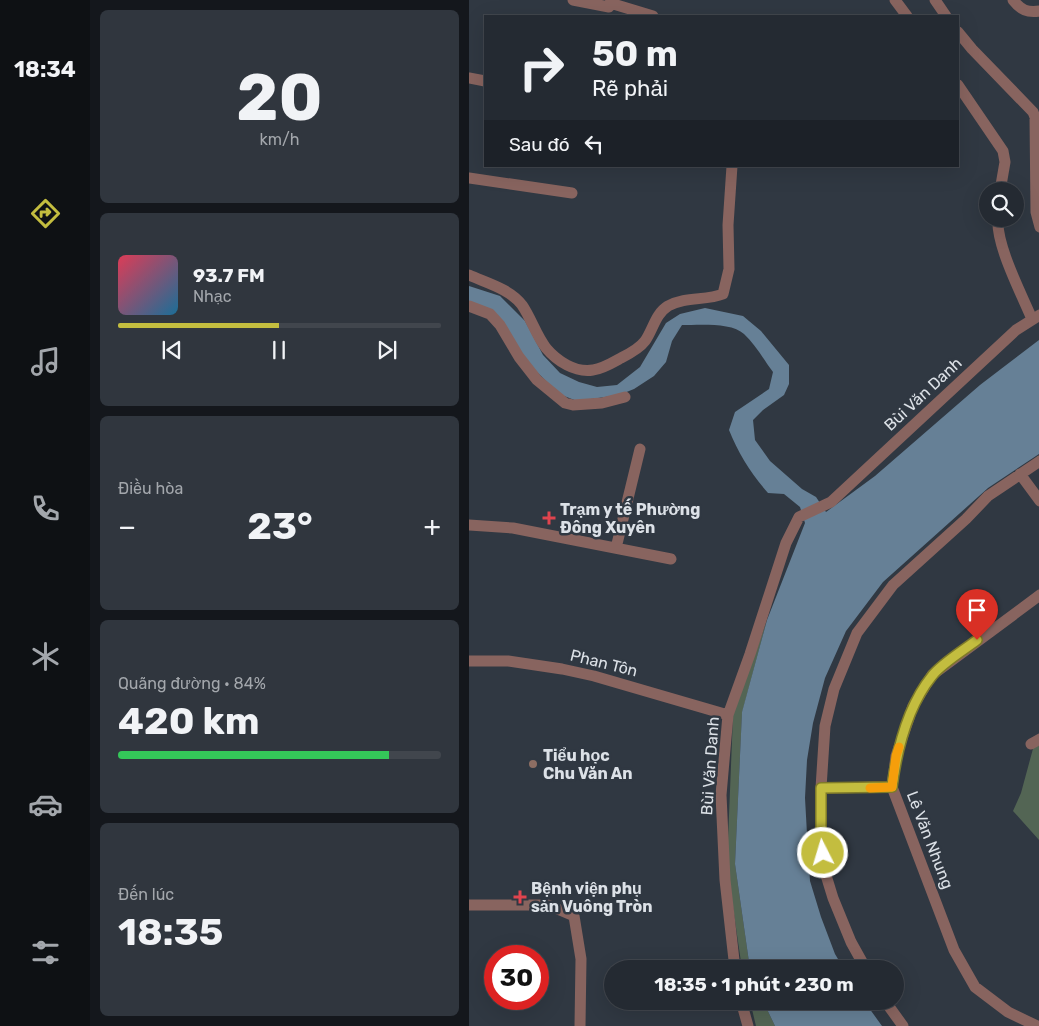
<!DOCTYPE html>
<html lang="vi">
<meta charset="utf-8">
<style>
:root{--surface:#242a32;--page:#30363e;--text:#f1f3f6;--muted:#a3a7ac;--line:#41464d;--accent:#c3bd3f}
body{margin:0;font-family:Rubik,sans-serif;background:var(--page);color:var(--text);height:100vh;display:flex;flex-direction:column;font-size:19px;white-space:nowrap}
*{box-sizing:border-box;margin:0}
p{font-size:16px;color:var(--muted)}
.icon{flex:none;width:28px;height:28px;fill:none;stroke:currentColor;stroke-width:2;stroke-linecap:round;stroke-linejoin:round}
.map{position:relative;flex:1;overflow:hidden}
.sheet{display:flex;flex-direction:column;gap:10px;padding:10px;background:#14171c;width:379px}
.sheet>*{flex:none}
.hud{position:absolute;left:15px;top:15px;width:475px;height:152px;border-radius:0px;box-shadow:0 5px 20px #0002,0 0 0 1px var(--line);background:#242a32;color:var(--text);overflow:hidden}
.buttons{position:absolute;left:510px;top:182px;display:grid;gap:10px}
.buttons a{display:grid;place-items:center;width:45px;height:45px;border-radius:50%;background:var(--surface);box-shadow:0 5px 20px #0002,0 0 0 1px var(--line);font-size:25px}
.speed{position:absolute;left:15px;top:945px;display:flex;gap:10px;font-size:25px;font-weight:700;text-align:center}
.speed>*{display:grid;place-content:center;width:65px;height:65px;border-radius:50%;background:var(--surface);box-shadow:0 5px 20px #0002,0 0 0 1px var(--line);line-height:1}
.speed .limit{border:8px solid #d22;background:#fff;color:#111}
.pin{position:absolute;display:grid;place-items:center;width:42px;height:42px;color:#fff;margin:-51px -21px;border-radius:50% 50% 50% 0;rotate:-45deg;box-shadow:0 0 5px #0007}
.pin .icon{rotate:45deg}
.me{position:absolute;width:55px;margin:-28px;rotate:355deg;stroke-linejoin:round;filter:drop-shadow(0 0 4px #0008)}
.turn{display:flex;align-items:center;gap:18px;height:105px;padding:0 25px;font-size:22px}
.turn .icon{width:65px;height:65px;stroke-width:2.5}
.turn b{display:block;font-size:35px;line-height:42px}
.then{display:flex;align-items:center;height:48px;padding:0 25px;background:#0003;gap:10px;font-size:19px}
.big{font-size:38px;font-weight:700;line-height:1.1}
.sheet .card{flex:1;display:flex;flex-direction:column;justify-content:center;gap:8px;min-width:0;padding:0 18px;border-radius:8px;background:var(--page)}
.sheet .dial{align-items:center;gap:0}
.dial b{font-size:65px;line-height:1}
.song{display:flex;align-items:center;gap:15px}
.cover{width:60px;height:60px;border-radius:8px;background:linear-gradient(135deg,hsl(350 70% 55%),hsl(200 70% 35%))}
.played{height:5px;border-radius:2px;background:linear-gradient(90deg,var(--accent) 50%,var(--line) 50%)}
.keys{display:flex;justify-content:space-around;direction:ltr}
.heat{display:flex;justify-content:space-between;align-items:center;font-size:28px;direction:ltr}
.charge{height:8px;border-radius:4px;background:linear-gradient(90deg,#34c759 84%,var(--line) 0)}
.trip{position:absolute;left:135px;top:960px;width:300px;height:50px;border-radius:25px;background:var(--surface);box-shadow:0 5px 20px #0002,0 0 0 1px var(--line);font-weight:700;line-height:50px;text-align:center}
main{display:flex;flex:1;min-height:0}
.dock{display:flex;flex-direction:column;width:90px;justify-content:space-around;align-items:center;background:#0e1114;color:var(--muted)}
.dock .icon{width:35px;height:35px}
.dock .active{color:var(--accent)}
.dock b{font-size:22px;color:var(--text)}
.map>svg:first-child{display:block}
</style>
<main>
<nav class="dock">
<b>18:34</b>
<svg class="icon active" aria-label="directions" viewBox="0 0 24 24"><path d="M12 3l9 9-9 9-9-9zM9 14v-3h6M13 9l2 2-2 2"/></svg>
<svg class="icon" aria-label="music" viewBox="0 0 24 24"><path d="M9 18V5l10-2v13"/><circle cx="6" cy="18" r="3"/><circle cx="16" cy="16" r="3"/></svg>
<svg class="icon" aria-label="phone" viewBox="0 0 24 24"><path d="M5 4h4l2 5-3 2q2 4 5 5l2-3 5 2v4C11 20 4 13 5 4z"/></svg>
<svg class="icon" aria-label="climate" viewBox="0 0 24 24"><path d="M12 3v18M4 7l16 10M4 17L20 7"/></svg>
<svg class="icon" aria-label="car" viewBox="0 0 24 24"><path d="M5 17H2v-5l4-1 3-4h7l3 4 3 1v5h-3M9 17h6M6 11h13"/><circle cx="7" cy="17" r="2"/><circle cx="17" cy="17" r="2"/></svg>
<svg class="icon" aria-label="filters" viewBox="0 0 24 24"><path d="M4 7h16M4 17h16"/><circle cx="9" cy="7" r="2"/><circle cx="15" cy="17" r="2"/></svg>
</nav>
<section class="sheet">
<div class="card dial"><b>20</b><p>km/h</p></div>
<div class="card">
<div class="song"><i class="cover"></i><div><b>93.7 FM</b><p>Nhạc</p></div></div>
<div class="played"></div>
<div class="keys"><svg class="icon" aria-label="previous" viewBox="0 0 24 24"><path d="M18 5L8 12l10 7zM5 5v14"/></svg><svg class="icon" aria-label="pause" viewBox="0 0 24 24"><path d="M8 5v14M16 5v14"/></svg><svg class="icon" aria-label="next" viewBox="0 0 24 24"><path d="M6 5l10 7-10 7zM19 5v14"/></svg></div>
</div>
<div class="card"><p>Điều hòa</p>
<div class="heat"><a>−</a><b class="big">23°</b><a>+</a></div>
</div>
<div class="card"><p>Quãng đường · 84%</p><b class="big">420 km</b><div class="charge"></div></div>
<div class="card"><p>Đến lúc</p><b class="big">18:35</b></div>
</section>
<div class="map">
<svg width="571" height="1026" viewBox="0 0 571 1026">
<rect width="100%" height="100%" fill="#303842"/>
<path fill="#536554" d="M298,620L273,713L266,864L281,969H273L258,866L264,715Z
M570,742V840L544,811L552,793L565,745Z
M281,1001H294L306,1026H287Z"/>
<path fill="#668096" d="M0,286L31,296L56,321L74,355L91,373L110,382L128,387L148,385L171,367L197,323L211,314L236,308L274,316L292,331L320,365V384L315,395L294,410L284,420L286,440L301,461L333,489L347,497L357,512L406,476L511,385L570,340V454L519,488L414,582L377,631L356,678L344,723L338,760L336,798L338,834L341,881L352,917L366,954L375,969H281L266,864L273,712L298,620L336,523L331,507L315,494L299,493C283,475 269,453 260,430L266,412L300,389L304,372C295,360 286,344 275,334C263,322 229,325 213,325L203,341L197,362L185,376L165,389L150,395L108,401L90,394L60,364L32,323L0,301Z
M294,1001H395L413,1026H306Z"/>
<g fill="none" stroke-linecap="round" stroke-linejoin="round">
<path stroke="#88645f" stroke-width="11" d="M104,0L140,7L142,0
M426,0L438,16
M466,0L477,16
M544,0C552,10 558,13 571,11
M141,3L184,16
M489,32L503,49L564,112L566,117L567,212L571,227
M0,78L16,81
M489,85L534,151L536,162L531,191
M0,178L103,193
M529,219C527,245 552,293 563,319
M0,275C18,283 41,289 53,305C62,318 67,335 77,348C88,361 106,373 124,370C133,369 143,363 152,358C160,354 170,349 176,341C184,330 186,314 199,306C217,296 237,301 254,294L260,269L259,225L263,166
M0,306L21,314L31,325L50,357L68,380L96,403L104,405L133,403L156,397
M551,474L571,501
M0,525L44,528L202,559
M147,548L171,449
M0,661H39L93,669L125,676L259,715
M562,744L571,739
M352,788L423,787
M0,905H79L105,916L112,959L111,1026
M266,969L256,880L252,795L259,715L281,654L317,543L330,517L362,502L547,330L571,315
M397,969L382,942L364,898L356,872L352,835V788L356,726L365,689L388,633L424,585L497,519L519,496L571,461
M272,1001L279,1026
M416,1001L434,1026
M568,1026L539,1012L506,987L485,950L423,787L427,756L444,706L463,675L571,595"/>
</g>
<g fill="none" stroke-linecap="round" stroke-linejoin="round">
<defs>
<path id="route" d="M354,853L352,835V788L423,787C428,749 438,707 463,676C472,664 495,650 508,640"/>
</defs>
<use href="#route" stroke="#7f7b29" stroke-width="12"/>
<use href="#route" stroke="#c3bd3f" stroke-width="9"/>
<path stroke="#f59e0b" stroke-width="9" d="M401,788L423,787L427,756L430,747"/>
</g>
<g fill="#e0444e" stroke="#303842" stroke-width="2">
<path d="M77.5 510.5h5v5h5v5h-5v5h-5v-5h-5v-5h5z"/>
<path d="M48.5 889.5h5v5h5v5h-5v5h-5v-5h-5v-5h5z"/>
</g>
<circle fill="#8d6e63" stroke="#303842" stroke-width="2" cx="64" cy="764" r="5"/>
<g text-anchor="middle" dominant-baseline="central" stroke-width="5" stroke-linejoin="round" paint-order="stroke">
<g font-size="16" fill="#dce1e7" stroke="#303842">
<text transform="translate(454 394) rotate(-43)">Bùi Văn Danh</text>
<text transform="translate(135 663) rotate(14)">Phan Tôn</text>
<text transform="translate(241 766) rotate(-86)">Bùi Văn Danh</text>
<text transform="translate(461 840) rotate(69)">Lê Văn Nhung</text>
</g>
<g font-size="16" font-weight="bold" fill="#dce1e7" stroke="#303842" text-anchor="start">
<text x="91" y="509">Trạm y tế Phường<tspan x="91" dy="18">Đông Xuyên</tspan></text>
<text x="74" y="755">Tiểu học<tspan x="74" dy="18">Chu Văn An</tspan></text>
<text x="62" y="888">Bệnh viện phụ<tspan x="62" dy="18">sản Vuông Tròn</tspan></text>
</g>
</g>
</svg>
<div class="buttons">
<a><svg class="icon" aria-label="search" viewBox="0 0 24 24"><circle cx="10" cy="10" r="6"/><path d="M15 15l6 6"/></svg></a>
</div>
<div class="speed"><div class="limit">30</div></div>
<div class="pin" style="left:508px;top:640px;background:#d93025"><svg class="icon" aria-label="arrive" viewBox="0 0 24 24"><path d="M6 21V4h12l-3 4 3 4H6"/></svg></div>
<svg class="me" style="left:354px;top:853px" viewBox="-20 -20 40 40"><circle r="17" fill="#c3bd3f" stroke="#fff" stroke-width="3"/><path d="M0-11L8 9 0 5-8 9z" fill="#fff"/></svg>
<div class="trip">18:35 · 1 phút · 230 m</div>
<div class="hud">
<div class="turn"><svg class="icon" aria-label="right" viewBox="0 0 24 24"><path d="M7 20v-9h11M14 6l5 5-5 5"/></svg><div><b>50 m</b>Rẽ phải</div></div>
<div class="then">Sau đó<svg class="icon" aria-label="left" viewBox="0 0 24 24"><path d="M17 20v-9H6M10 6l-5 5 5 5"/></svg></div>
</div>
</div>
</main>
